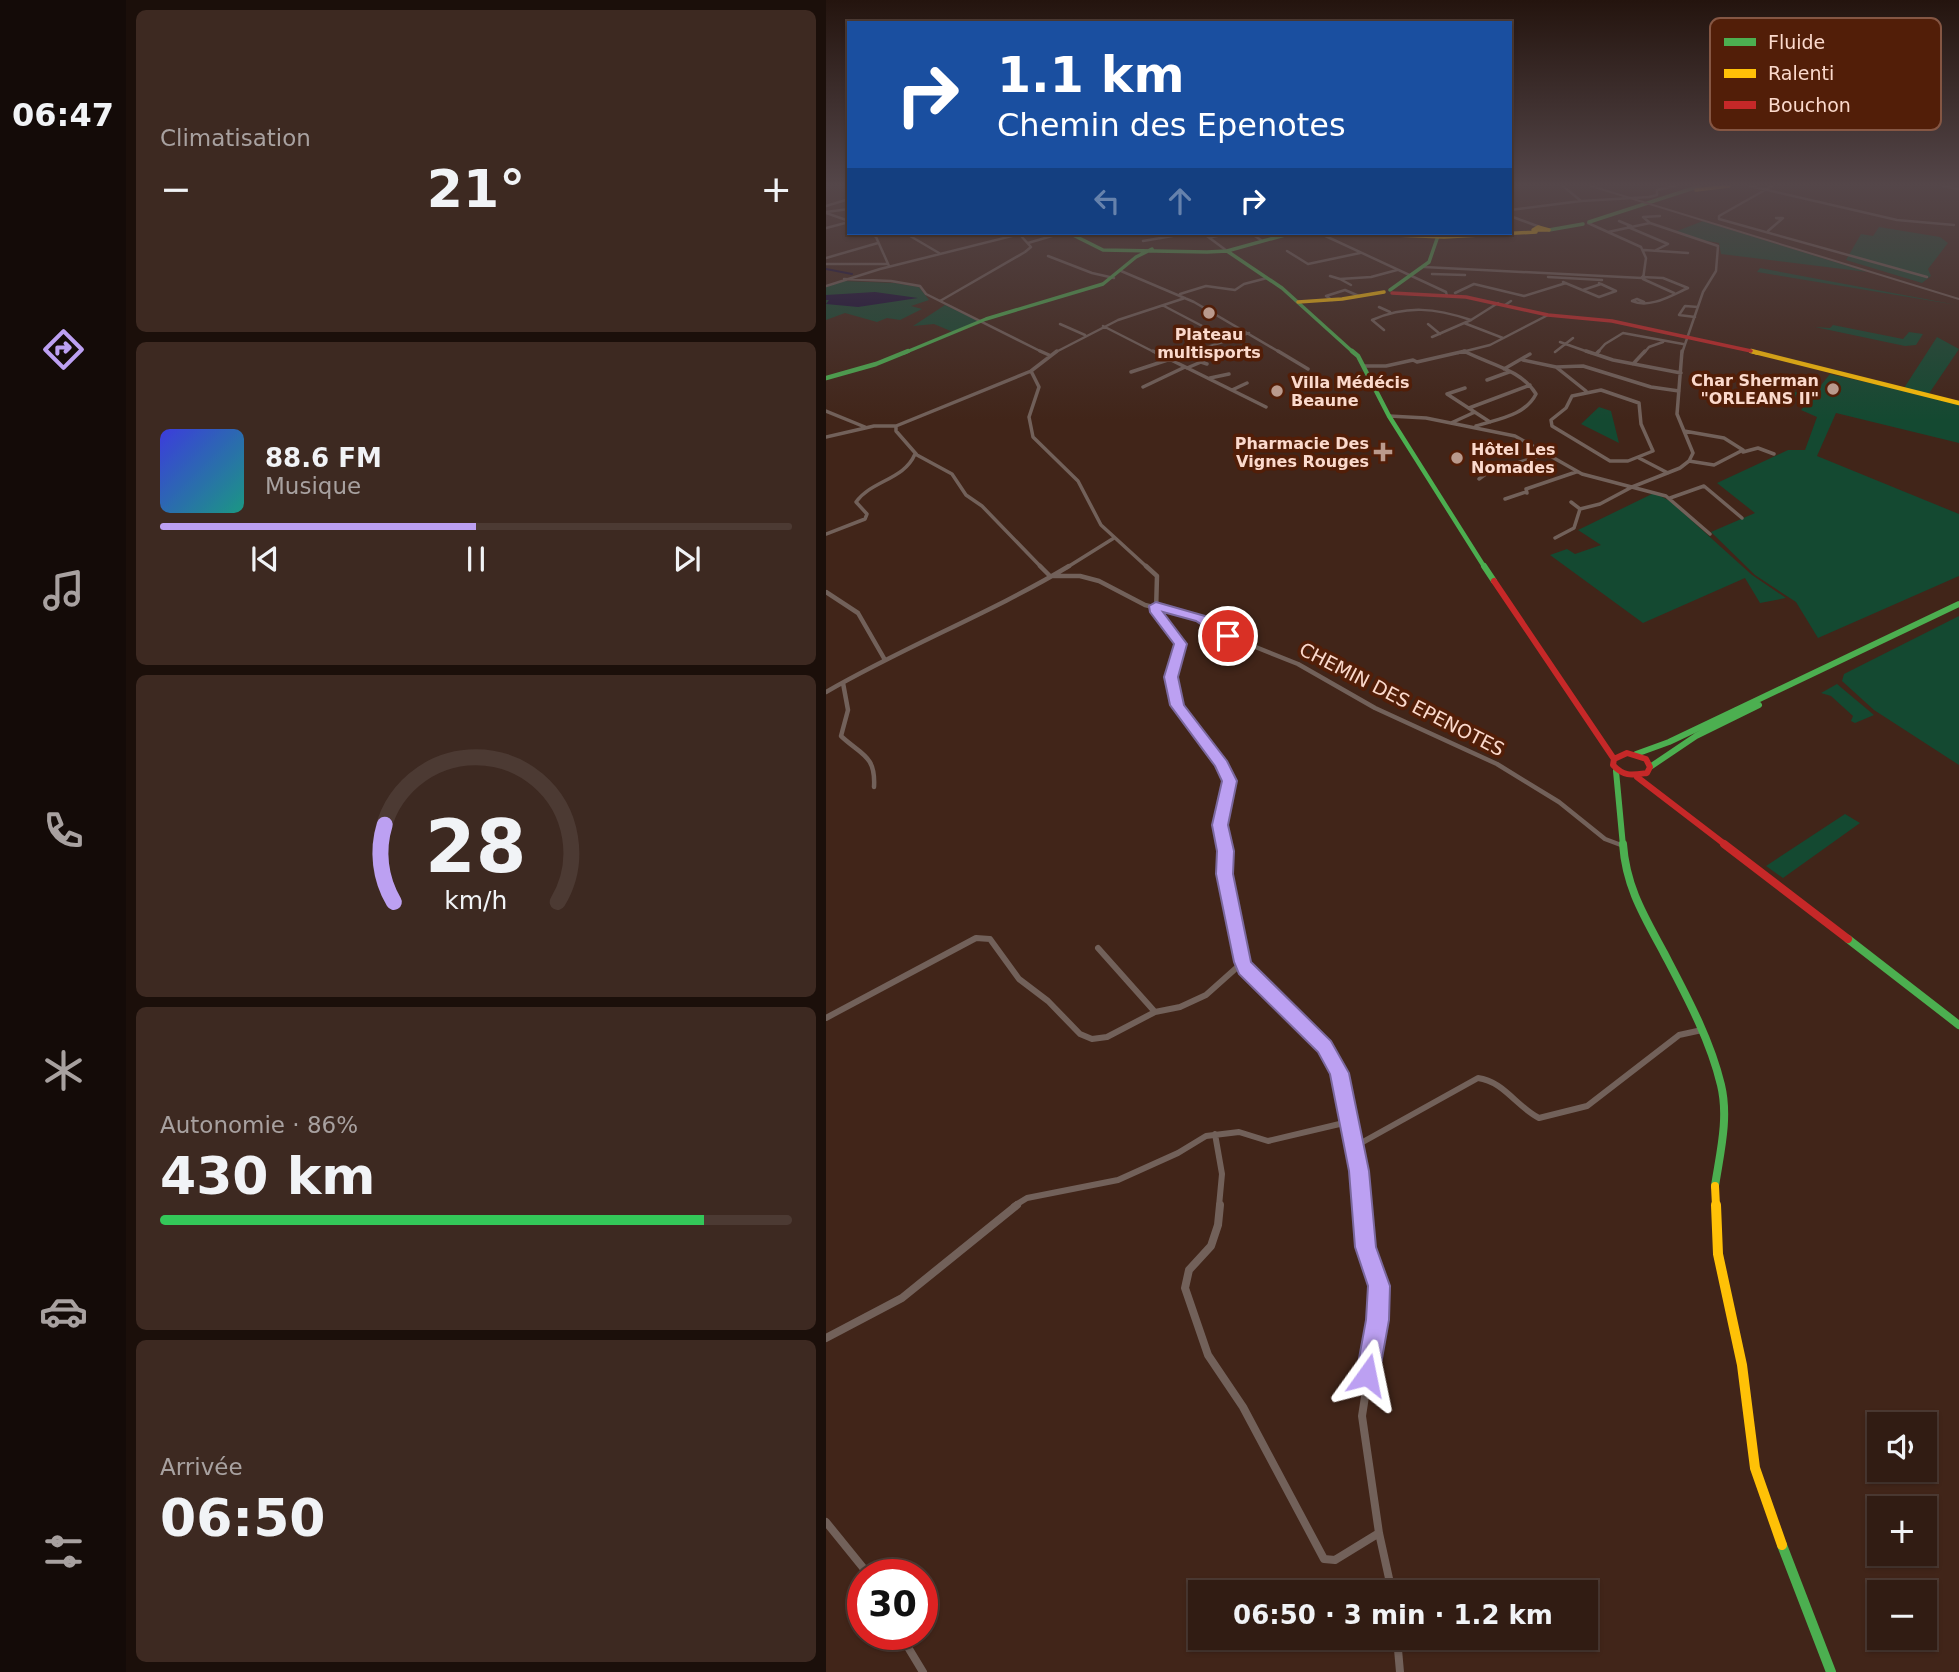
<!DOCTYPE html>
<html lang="fr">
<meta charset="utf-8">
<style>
:root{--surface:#311c13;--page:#3d2921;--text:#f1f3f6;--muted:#a8a1a0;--line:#4c3a33;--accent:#bca0f2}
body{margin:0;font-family:"DejaVu Sans",sans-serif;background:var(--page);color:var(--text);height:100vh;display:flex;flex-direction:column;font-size:26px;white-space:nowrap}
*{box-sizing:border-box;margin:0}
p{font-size:23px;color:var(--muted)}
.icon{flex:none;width:38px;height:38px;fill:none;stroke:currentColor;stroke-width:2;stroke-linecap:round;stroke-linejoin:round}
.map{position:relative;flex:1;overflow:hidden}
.drawer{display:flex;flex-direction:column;gap:10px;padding:10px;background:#1b0f0a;width:700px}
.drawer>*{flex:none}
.hud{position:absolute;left:21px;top:21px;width:665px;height:214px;border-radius:0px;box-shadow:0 2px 5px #0004,0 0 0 2px var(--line);background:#1a4fa0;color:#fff;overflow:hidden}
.fabs{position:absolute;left:1041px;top:1412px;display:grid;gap:14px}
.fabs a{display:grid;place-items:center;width:70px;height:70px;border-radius:0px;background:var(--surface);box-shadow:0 2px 5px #0004,0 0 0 2px var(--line);font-size:35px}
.speed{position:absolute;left:21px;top:1559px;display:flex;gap:14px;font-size:35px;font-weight:700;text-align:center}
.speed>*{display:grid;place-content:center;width:91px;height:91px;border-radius:50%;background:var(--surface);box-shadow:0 2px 5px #0004,0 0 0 2px var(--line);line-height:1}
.speed .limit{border:10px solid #d22;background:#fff;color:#111}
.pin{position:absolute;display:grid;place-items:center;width:60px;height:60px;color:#fff;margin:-30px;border:4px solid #fff;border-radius:50%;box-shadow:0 2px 7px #0007}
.me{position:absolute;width:77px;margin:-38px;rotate:12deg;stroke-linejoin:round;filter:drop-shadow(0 0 5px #0008)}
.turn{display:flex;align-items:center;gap:24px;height:147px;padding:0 35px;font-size:32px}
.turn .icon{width:91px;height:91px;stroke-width:2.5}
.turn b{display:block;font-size:49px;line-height:60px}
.lanes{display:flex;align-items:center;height:66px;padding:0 35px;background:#0003;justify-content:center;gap:35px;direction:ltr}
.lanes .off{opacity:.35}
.big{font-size:52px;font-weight:700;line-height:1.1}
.drawer .card{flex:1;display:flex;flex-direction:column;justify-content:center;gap:10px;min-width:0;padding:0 24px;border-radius:10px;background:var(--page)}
.drawer .dial{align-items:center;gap:0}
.dial svg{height:182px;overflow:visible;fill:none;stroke:var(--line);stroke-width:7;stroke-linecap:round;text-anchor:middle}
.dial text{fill:var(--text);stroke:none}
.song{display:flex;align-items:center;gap:21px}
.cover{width:84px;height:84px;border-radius:10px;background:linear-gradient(135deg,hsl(240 70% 55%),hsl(170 70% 35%))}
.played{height:7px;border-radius:4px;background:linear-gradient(90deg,var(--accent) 50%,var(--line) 50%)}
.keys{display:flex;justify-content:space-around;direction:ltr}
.heat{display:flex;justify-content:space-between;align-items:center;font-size:38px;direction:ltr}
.charge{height:10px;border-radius:5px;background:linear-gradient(90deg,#34c759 86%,var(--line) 0)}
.trip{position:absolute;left:362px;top:1580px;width:410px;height:70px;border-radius:0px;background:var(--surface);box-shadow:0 2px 5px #0004,0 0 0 2px var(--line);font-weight:700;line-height:70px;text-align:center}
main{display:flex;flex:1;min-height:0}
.menu{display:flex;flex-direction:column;width:126px;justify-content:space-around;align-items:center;background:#140b08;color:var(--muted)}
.menu .icon{width:49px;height:49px}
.menu .current{color:var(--accent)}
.menu b{font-size:32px;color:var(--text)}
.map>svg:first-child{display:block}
</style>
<main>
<nav class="menu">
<b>06:47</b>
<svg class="icon current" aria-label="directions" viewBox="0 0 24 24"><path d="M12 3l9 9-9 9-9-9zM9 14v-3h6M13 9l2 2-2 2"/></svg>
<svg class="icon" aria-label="music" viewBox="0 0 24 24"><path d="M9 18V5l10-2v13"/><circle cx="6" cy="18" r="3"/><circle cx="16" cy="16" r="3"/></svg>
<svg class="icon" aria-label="phone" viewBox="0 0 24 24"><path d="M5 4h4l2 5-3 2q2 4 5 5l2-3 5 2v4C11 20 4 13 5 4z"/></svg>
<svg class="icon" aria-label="climate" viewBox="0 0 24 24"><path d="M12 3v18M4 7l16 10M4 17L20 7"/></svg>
<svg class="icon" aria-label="car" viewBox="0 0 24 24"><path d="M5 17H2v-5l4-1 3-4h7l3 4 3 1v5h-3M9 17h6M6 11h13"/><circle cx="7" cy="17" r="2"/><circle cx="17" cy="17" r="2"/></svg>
<svg class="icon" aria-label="filters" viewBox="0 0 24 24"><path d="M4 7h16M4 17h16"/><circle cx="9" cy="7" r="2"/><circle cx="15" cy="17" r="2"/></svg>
</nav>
<section class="drawer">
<div class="card"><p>Climatisation</p>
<div class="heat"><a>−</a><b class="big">21°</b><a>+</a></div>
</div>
<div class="card">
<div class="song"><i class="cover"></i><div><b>88.6 FM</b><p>Musique</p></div></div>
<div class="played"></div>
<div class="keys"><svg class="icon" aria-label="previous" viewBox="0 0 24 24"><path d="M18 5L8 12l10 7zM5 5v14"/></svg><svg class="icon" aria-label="pause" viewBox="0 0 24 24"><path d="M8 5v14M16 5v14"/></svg><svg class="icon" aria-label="next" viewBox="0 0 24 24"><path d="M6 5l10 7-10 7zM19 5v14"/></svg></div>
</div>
<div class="card dial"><svg viewBox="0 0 100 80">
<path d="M14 69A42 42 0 1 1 86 69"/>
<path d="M14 69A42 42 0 0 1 10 35" stroke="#bca0f2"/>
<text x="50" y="56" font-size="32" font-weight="700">28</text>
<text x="50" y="72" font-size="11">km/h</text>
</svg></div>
<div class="card"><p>Autonomie · 86%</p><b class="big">430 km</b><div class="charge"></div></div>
<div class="card"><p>Arrivée</p><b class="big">06:50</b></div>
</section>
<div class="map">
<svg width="1133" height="1672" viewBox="0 0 1133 1672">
<rect width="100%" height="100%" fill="#412519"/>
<path fill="#144931" d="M877,221L1041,272L895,254L893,243L860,237L851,231Z
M1053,227L1114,237L1122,243L1102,269L1105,276L1096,283L1020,260L1035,234L1047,236Z
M934,268L1131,305L931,272Z
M17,281L68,283L93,287L103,300L85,306L96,309L74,320L61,318L51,322L19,313L0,320V287Z
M119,305L153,321L127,332L108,324L87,326Z
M1007,325L1077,339L1083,332L1097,334L1090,345L1079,346L989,327L1004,328Z
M1111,337L1133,349L1102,395L1078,388Z
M1004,374L1133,403V443L1010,413L991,456L1133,514V576L992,638L970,602L929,575L885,532L929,513L891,483L962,450H979L991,417L975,410Z
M931,391L973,392L960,405L924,401L923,394Z
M773,407L785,411L793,443L755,424Z
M828,493L844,501L926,575L960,598L934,603L919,578L817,623L724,555L741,549L749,554L775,545L752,530Z
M1133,616V765L1048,710L1016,681L1018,674Z
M1011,684L1048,715L1029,723L1025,721L1027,716L1005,696L995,693Z
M1019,814L1034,823L957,878L940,866Z"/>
<path fill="#150b39" d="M49,292L92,298L32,307L0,304L3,300H0V295Z"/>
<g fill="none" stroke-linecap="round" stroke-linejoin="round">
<path stroke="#150b39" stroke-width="2" d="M0,269L26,274"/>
<path stroke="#72615a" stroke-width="2.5" d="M737,186L755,201
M924,186L1071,220L1128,225
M946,186L893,216V219L1101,277
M1117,186L1133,189
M0,206L23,199
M684,210L755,201L823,197L831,195V190L849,186
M0,212L23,209
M0,213L23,221
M684,216L714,227
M793,221L805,226
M762,223L815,247L820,258L817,279L848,293
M824,223L817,217L834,216
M802,227L842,244L830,250
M0,228L23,222
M942,231L957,218H950L955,219
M782,232L824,223L892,246L890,271L877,292L856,353
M44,233L50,237L63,266
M79,233L113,253
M377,233L401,251
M424,233L435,240
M493,233L620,292L621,296
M386,237L406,233
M317,241L364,233
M202,243L236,233
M818,250L862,253
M461,251L482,264L534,253
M222,256L266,273L288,278
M0,258L52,243
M0,264H62
M598,267L816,278
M295,271L368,302L455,353
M606,274L639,275
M504,276L514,279
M722,277L776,280
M816,277L837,278L862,288C846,295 824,309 806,301L811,299L818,302
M18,279L65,281L94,286L100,294L218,353
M737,282L773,297L790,291L775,284
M525,285L514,279L545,277L571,270
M0,286L54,269L198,233
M757,290L775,284L773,283
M629,293L648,284L698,296L740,283
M354,294L380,286L409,290L418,284L441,278
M506,300L500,296L519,290L533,296
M114,301L199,252L205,247L196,237L197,233
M679,305L685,301
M338,306L403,340
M553,307L564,312
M869,317L853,315L859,306L872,307
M638,323L677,338
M234,324L259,335
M602,324L614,334
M277,326L330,353
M558,330L546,320C581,305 609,308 645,320
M606,337L645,320L672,303
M734,342L765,353
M638,351L641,353
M729,352L747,338
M228,353L292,320L359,298
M364,353L423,333
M632,353L664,345L722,315
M771,353L779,344L797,333L857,344
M818,353L823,347L837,342"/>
<path stroke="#72615a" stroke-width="3.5" d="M214,351L223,355
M327,351L440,407
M452,351L482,369
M638,351C662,364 695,369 710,394C699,416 671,419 650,426
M760,351L787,360L855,373
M770,354L773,351
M697,360L730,367L757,366L825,387L853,391
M807,364L819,351
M538,366H560L587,360L591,362L639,351
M730,367L760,391
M361,368L375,362L381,364
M678,369L704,354
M205,371L213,387L203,417L207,437L252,481L275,525L322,568
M305,372L369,351
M384,378L403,374
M661,380L683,372
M317,387L359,367
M639,388L621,394L664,422
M406,390L421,383
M775,390L813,403L815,424L827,451L802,461H784L726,426L725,420L740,408L746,396Z
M643,408L704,385
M0,411L39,427
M563,416L600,418L689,436L756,474L840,496L884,534
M625,423L649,412
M70,426V431L91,455L126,474L140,495L156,506L216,568
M858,431L898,438L917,450L888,465L863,461
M0,437L48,426H70L205,371L231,351
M917,452L932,448L948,454
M813,458L842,473
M653,479L661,473L721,453
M701,493L700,489L750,472
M844,498L878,486L916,518
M679,499L700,492
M745,502L754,509L774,504L806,487L854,468L863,461L867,453L851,414L856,351
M0,534L39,519L41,514L30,502C46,480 78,480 89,454
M729,538L748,528L754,509
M240,568L288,538"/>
<path stroke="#72615a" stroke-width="4.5" d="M214,566L224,576H254L273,581L319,605L375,619L402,636L472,664L549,708L671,764L733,802L779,839L795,845
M320,566L331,576L330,612L354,644L345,677L351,705L358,718L396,765L404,781L394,825L398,846
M0,592L32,613L59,660
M17,683L22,710L15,736C35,755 50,755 48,787
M0,692C79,646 165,613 243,566"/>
<path stroke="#72615a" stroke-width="6" d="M398,844V874L420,969L498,1047L510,1065L533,1171L536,1206
M272,948L329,1012
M0,1018L150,938L164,939L193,979L222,1001L254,1034L266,1039L281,1037L329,1012L354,1007L380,995L417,962
M389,1134L396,1174L393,1206
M526,1148L652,1078C677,1081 691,1107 713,1118L761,1106L853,1035L876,1030
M188,1206L201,1198L292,1180L352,1153L380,1136L413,1132L442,1141L522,1122"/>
<path stroke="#72615a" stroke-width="8" d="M394,1205L392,1225L385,1246L363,1270L359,1288L382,1355L417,1407L498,1559L509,1560L553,1533
M536,1205L540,1247L553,1286L551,1320L536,1416L553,1533L566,1592
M0,1338L76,1298L191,1205
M0,1522L43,1575
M74,1634L97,1672
M571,1638L574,1672"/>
<path stroke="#4caf50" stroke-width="3.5" d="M763,222L874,186
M723,230L757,224
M243,233L277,250L381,252L401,251L466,233
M401,251L456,288L528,353
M564,290L603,262L612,236
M78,353L160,319L277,284L310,257L326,249"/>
<path stroke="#4caf50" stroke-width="4.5" d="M526,351L532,356L563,416L659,568
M0,378L50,364L82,351"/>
<path stroke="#4caf50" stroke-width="6" d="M658,566L668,581
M810,754L843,742L1133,604
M824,767L870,736L933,705
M790,771L797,846"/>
<path stroke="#4caf50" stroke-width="8" d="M797,844C800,887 818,916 838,953C860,995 884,1039 895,1085C903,1118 894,1153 889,1186
M1022,939L1133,1025"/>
<path stroke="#4caf50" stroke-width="10" d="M956,1545L1005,1672"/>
<path stroke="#ffc107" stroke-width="3.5" d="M870,190L903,186
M712,227L723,230H707Z
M519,233L618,237L710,232
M472,302L516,299L558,292
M925,351L931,353"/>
<path stroke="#ffc107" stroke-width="4.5" d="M925,351L1133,403"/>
<path stroke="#ffc107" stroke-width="8" d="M889,1186L890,1206"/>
<path stroke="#ffc107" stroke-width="10" d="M890,1205L892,1254L916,1365L929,1468L956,1545"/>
<path stroke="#c62828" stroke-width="3.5" d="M566,293L640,297L722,315L786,321L925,351"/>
<path stroke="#c62828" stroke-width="6" d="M668,581L788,759
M801,753L820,759L824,767L821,773C806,775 798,777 787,765L788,759Z
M811,777L901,846"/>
<path stroke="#c62828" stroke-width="8" d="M898,844L1022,939"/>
<path stroke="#746159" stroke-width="2" d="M765,186L1133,299"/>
</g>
<linearGradient id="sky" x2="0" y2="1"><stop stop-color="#24140e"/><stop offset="0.44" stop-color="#544649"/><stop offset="1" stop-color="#544649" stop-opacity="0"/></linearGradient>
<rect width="1133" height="420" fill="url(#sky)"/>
<path fill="#bca0f2" stroke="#7a689d" stroke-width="2" d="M330,602L379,616L409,636L407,639H397L370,621L337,612L361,644L352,677L358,705L401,761L411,781L402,825L408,851L407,874L425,962L505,1041L523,1073L543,1171L550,1247L564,1286L563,1320L553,1375L550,1383L541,1387L533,1383L530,1375L540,1320L542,1286L529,1247L523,1171L504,1074L492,1052L413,974L408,962L390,874L391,851L386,825L396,781L389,766L344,705L338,677L348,644L324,612L323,606Z"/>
<g fill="#ba9a8d" stroke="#521e08" stroke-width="2.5">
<circle cx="383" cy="313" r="7"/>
<circle cx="1007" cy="389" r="7"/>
<circle cx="451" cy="391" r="7"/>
<path d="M553.5 441.5h7v7h7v7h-7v7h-7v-7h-7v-7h7z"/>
<circle cx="631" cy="458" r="7"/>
</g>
<g text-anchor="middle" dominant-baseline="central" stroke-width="7" stroke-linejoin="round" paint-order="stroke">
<g font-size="16" font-weight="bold" fill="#fbd9cc" stroke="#521e08" text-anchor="end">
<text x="383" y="334" text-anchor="middle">Plateau<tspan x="383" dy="18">multisports</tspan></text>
<text x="993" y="380">Char Sherman<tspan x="993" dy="18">"ORLEANS II"</tspan></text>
<text x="465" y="382" text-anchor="start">Villa Médécis<tspan x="465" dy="18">Beaune</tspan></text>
<text x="543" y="443">Pharmacie Des<tspan x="543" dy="18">Vignes Rouges</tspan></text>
<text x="645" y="449" text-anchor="start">Hôtel Les<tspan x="645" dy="18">Nomades</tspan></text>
</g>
<g font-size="19" fill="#fbd9cc" stroke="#521e08">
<text transform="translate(576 699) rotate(27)">CHEMIN DES EPENOTES</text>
</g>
</g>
<rect x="884" y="18" width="231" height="112" rx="10" fill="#521e08" stroke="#855643" stroke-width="2"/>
<rect x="898" y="38" width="32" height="8" fill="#4caf50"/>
<rect x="898" y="69" width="32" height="9" fill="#ffc107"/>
<rect x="898" y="101" width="32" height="8" fill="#c62828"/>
<g font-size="19" fill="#fbd9cc">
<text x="942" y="49">Fluide</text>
<text x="942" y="80">Ralenti</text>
<text x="942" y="112">Bouchon</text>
</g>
</svg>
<div class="fabs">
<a><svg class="icon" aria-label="sound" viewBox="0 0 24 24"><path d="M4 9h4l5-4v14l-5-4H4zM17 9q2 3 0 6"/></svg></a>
<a>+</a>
<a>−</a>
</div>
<div class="speed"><div class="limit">30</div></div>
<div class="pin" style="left:402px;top:636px;background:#d93025"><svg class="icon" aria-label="arrive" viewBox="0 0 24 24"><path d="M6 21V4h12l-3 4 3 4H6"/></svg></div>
<svg class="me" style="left:541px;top:1375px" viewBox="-20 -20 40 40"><path d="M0-17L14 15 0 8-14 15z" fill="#bca0f2" stroke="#fff" stroke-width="4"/></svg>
<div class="trip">06:50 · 3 min · 1.2 km</div>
<div class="hud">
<div class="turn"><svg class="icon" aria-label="right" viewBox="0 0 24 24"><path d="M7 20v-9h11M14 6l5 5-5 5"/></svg><div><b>1.1 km</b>Chemin des Epenotes</div></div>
<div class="lanes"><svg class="icon off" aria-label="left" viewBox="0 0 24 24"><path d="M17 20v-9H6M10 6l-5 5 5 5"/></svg><svg class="icon off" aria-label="ahead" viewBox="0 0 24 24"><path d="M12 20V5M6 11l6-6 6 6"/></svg><svg class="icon" aria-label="right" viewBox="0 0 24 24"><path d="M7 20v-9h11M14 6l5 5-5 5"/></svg></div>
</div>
</div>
</main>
